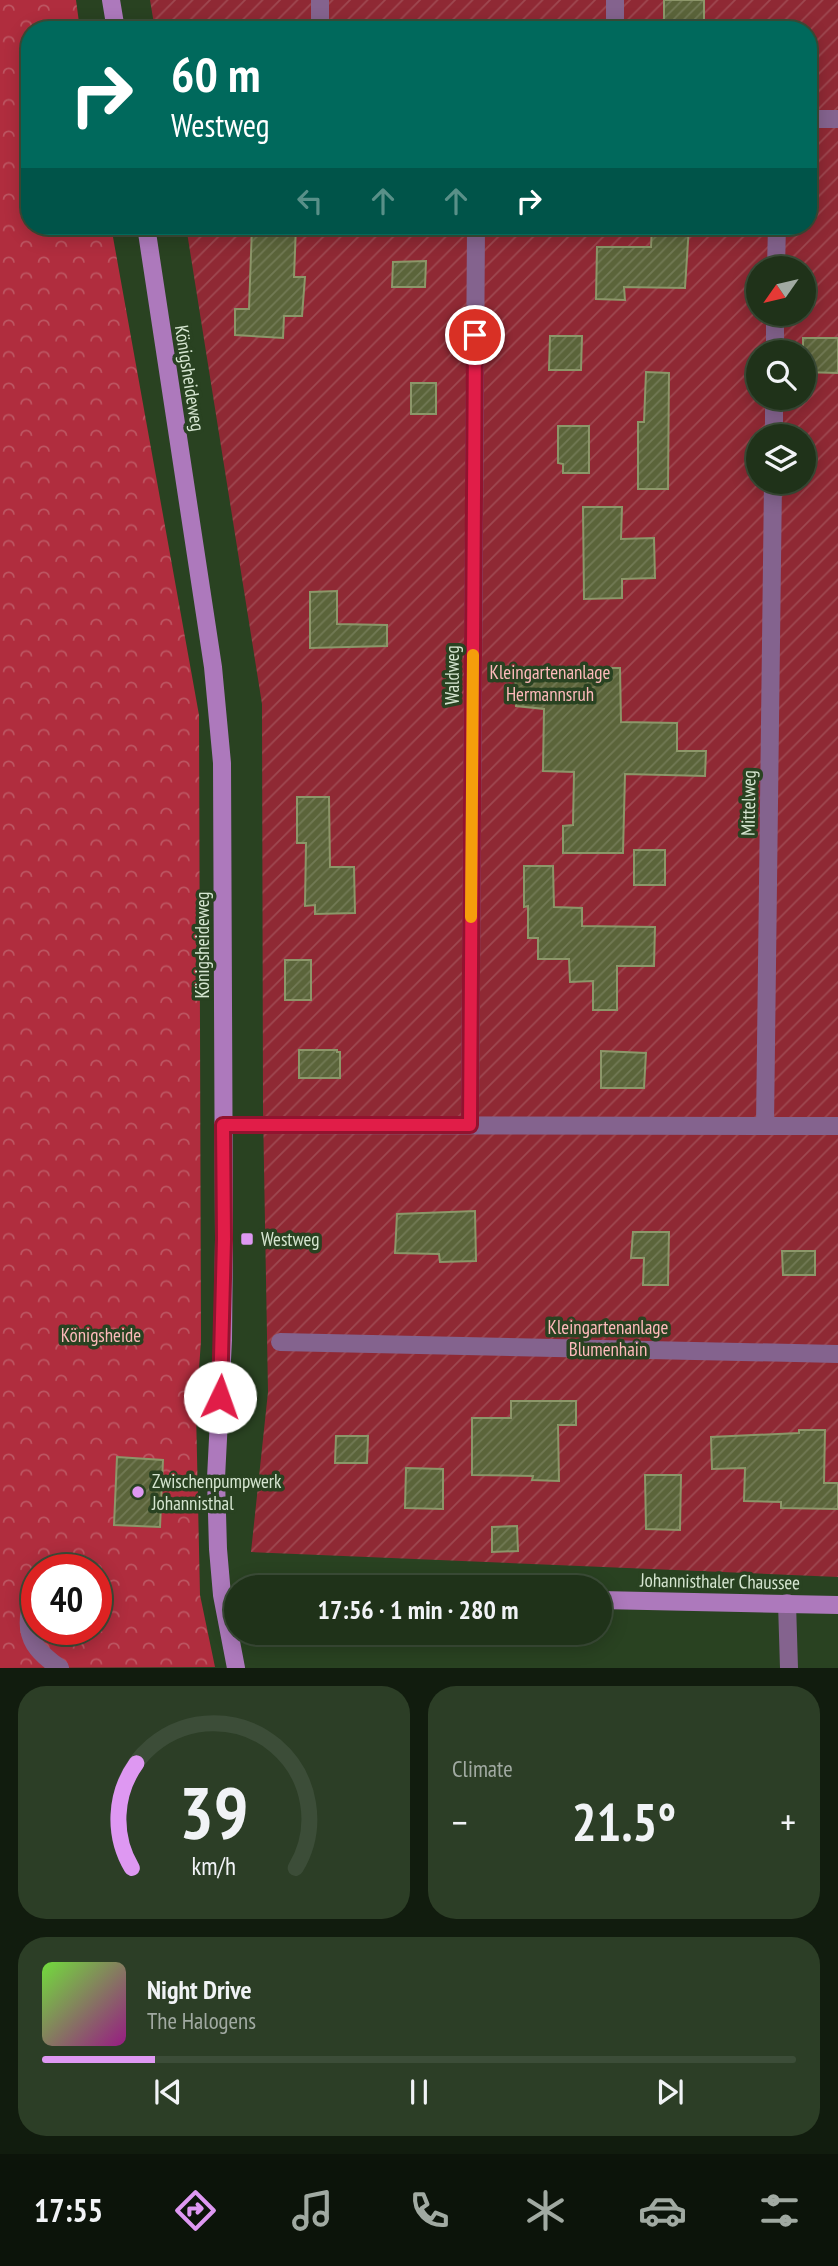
<!DOCTYPE html>
<meta charset="utf-8">
<style>
:root{--surface:#1f3219;--page:#2c3e26;--text:#f1f3f6;--muted:#a1aaa2;--line:#3c4d38;--accent:#de98f2}
body{margin:0;font-family:"PT Sans Narrow",sans-serif;background:var(--page);color:var(--text);height:100vh;display:flex;flex-direction:column;font-size:26px;white-space:nowrap}
*{box-sizing:border-box;margin:0}
p{font-size:23px;color:var(--muted)}
.icon{flex:none;width:38px;height:38px;fill:none;stroke:currentColor;stroke-width:2;stroke-linecap:round;stroke-linejoin:round}
.map{position:relative;height:1668px;overflow:hidden}
.panel{display:flex;flex-direction:column;gap:18px;padding:18px;background:#111c0e;flex:1}
.panel>*{flex:none}
.guide{position:absolute;left:21px;top:21px;width:796px;height:214px;border-radius:28px;box-shadow:0 4px 18px #0003,0 0 0 2px var(--line);background:#00695c;color:#fff;overflow:hidden}
.needle{width:46px;rotate:236deg}
.tools{position:absolute;left:746px;top:256px;display:grid;gap:14px}
.tools a{display:grid;place-items:center;width:70px;height:70px;border-radius:50%;background:var(--surface);box-shadow:0 4px 18px #0003,0 0 0 2px var(--line);font-size:35px}
.speed{position:absolute;left:21px;top:1554px;display:flex;gap:14px;font-size:35px;font-weight:700;text-align:center}
.speed>*{display:grid;place-content:center;width:91px;height:91px;border-radius:50%;background:var(--surface);box-shadow:0 4px 18px #0003,0 0 0 2px var(--line);line-height:1}
.speed .limit{border:10px solid #d22;background:#fff;color:#111}
.pin{position:absolute;display:grid;place-items:center;width:60px;height:60px;color:#fff;margin:-30px;border:4px solid #fff;border-radius:50%;box-shadow:0 2px 7px #0007}
.me{position:absolute;width:77px;margin:-38px;rotate:3deg;stroke-linejoin:round;filter:drop-shadow(0 0 5px #0008)}
.turn{display:flex;align-items:center;gap:24px;height:147px;padding:0 35px;font-size:32px}
.turn .icon{width:91px;height:91px;stroke-width:2.5}
.turn b{display:block;font-size:49px;line-height:60px}
.lanes{display:flex;align-items:center;height:66px;padding:0 35px;background:#0003;justify-content:center;gap:35px;direction:ltr}
.lanes .off{opacity:.35}
.big{font-size:52px;font-weight:600;line-height:1.1}
.panel .card{flex:1;display:flex;flex-direction:column;justify-content:center;gap:10px;min-width:0;padding:0 24px;border-radius:28px;background:var(--page)}
.panel .dial{align-items:center;gap:0}
.dial svg{height:182px;overflow:visible;fill:none;stroke:var(--line);stroke-width:7;stroke-linecap:round;text-anchor:middle}
.dial text{fill:var(--text);stroke:none}
.song{display:flex;align-items:center;gap:21px}
.cover{width:84px;height:84px;border-radius:10px;background:linear-gradient(135deg,hsl(100 70% 55%),hsl(310 70% 35%))}
.played{height:7px;border-radius:4px;background:linear-gradient(90deg,var(--accent) 15%,var(--line) 15%)}
.keys{display:flex;justify-content:space-around;direction:ltr}
.heat{display:flex;justify-content:space-between;align-items:center;font-size:38px;direction:ltr}
.panel .tiles{flex:1;display:grid;gap:18px;grid-template-columns:1fr 1fr}
.card:last-child{grid-column:span 2}
.trip{position:absolute;left:224px;top:1575px;width:388px;height:70px;border-radius:35px;background:var(--surface);box-shadow:0 4px 18px #0003,0 0 0 2px var(--line);font-weight:600;line-height:70px;text-align:center}
.dock{display:flex;height:112px;justify-content:space-around;align-items:center;background:#0c140a;color:var(--muted)}
.dock .icon{width:49px;height:49px}
.dock .current{color:var(--accent)}
.dock b{font-size:32px;color:var(--text)}
.map>svg:first-child{display:block}
</style>
<div class="map">
<svg width="838" height="1668" viewBox="0 0 838 1668">
<defs>
<pattern id="forest-crowns" width="20" height="18" patternUnits="userSpaceOnUse" patternTransform="scale(1.75)"><rect width="20" height="18" fill="#b02d3e"/><path d="M2 6a3 3 0 1 1 6 0M12 15a3 3 0 1 1 6 0" fill="none" stroke="#bd5662"/></pattern>
<pattern id="garden-furrows" width="10" height="10" patternUnits="userSpaceOnUse" patternTransform="scale(1.75)"><rect width="10" height="10" fill="#8f2934"/><path d="M-1 1l2-2M0 10L10 0M9 11l2-2" fill="none" stroke="#9e4850"/></pattern>
<pattern id="building-hatch" width="6" height="6" patternUnits="userSpaceOnUse" patternTransform="scale(1.75)"><rect width="6" height="6" fill="#5b643a"/><path d="M-1 1l2-2M0 6l6-6M5 7l2-2" fill="none" stroke="#727a55"/></pattern>
</defs>
<rect width="100%" height="100%" fill="#294221"/>
<path fill="url(#forest-crowns)" fill-rule="evenodd" d="M0,0H76L80,30H30V226H111L199,715L201,1341L196,1410L200,1595L215,1667L0,1668ZM37,1570H96V1629H37Z"/>
<path fill="url(#garden-furrows)" fill-rule="evenodd" d="M150,0H838V1577L251,1552L268,1392L263,1110L262,704L186,226H808V30H155ZM758,268H803V313H758ZM758,352H803V397H758ZM758,436H803V481H758Z"/>
<path fill="url(#building-hatch)" stroke="#8c9669" stroke-width="2" d="M664,0H704V30H664Z
M252,226H296L294,277H305L302,316H284L283,338L235,335V309H249Z
M652,226H689L685,288L624,287L625,300L596,299L597,247H651Z
M426,261L425,287H392L393,262Z
M550,336H582L581,370H549Z
M803,338H838V373L803,372Z
M646,372L669,373L668,489H638V422H644Z
M411,383H436V414H411Z
M558,426H589V473H563V464L558,463Z
M583,507H622L621,539L654,538L655,578L622,579V598L584,599Z
M337,591V624L387,625V646L310,648V592Z
M532,667L620,668L621,722L677,723V751H706L705,776L625,774L623,853H563V826L573,825L574,772L543,771L544,709L516,706L515,668Z
M297,797H329L330,867H354L355,913L315,914V905L305,906L306,843H297Z
M634,850H665V885H634Z
M524,866H553L554,907L582,908V926L655,927L654,966H617V1010H593V981L570,982L569,959H538V938H528V906L524,907Z
M285,960H311V1000H285Z
M299,1050H337V1052H340V1078H299Z
M601,1051L646,1053L644,1088H601Z
M475,1211L476,1261L440,1262L439,1254L395,1253L397,1214Z
M633,1232H669L668,1285H643L644,1258H631Z
M782,1251H815V1275H783Z
M511,1401H576V1425H558L559,1481L532,1480L533,1476L472,1475V1418H511Z
M799,1430H825L824,1483H838V1509L781,1508V1502L744,1501L745,1468L712,1469L711,1437L799,1433Z
M336,1436H368L367,1463H335Z
M117,1457L163,1460L160,1527L114,1525Z
M406,1468L443,1469V1509L405,1508Z
M645,1475H681L680,1530L646,1529Z
M517,1526L518,1551L492,1552V1527Z"/>
<g fill="none" stroke-linecap="round" stroke-linejoin="round">
<path stroke="#84638e" stroke-width="18" d="M320,0V30
M615,0V30
M808,119H838
M776,268L777,226
M775,352V313
M774,436V397
M223,1125L838,1126
M470,1125L476,226
M765,1126L773,481
M280,1342L838,1354
M37,1609L30,1611C24,1638 38,1653 60,1668"/>
<path stroke="#84638e" stroke-width="18" d="M787,1603L789,1668"/>
<path stroke="#ad79bc" stroke-width="18" d="M111,0L116,30
M146,226L213,667L222,763L224,1239L223,1340L216,1478L218,1549L222,1595L236,1668
M600,1600L838,1605"/>
</g>
<g fill="none" stroke-linecap="round" stroke-linejoin="round">
<defs>
<path id="route" d="M220,1397L224,1239L223,1125H470L475,335"/>
</defs>
<use href="#route" stroke="#92132f" stroke-width="18"/>
<use href="#route" stroke="#e11d48" stroke-width="12"/>
<path stroke="#f59e0b" stroke-width="12" d="M471,917L473,655"/>
</g>
<g fill="#de98f2" stroke="#294221" stroke-width="2.5">
<rect x="240" y="1232" width="14" height="14" rx="3.5"/>
<circle cx="138" cy="1492" r="7"/>
</g>
<g text-anchor="middle" dominant-baseline="central" stroke-width="7" stroke-linejoin="round" paint-order="stroke">
<g font-size="19" fill="#d6e6d1" stroke="#294221">
<text transform="translate(190 378) rotate(81)">Königsheideweg</text>
<text transform="translate(452 675) rotate(-90)">Waldweg</text>
<text transform="translate(748 803) rotate(-89)">Mittelweg</text>
<text transform="translate(202 945) rotate(-90)">Königsheideweg</text>
<text transform="translate(720 1581) rotate(1)">Johannisthaler Chaussee</text>
</g>
<g font-size="19" fill="#febabb" stroke="#294221">
<text x="550" y="672">Kleingartenanlage<tspan x="550" dy="22">Hermannsruh</tspan></text>
<text x="608" y="1327">Kleingartenanlage<tspan x="608" dy="22">Blumenhain</tspan></text>
<text x="101" y="1335">Königsheide</text>
</g>
<g font-size="19" fill="#d6e6d1" stroke="#294221" text-anchor="start">
<text x="261" y="1239">Westweg</text>
<text x="152" y="1481">Zwischenpumpwerk<tspan x="152" dy="22">Johannisthal</tspan></text>
</g>
</g>
</svg>
<div class="tools">
<a><svg class="needle" viewBox="-14 -14 28 28"><path d="M0-13l5 13h-10z" fill="#e53935"/><path d="M0 13l5-13h-10z" fill="#a1aaa2"/></svg></a>
<a><svg class="icon" aria-label="search" viewBox="0 0 24 24"><circle cx="10" cy="10" r="6"/><path d="M15 15l6 6"/></svg></a>
<a><svg class="icon" aria-label="layers" viewBox="0 0 24 24"><path d="M12 4l9 5-9 5-9-5zM3 14l9 5 9-5"/></svg></a>
</div>
<div class="speed"><div class="limit">40</div></div>
<div class="pin" style="left:475px;top:335px;background:#d93025"><svg class="icon" aria-label="arrive" viewBox="0 0 24 24"><path d="M6 21V4h12l-3 4 3 4H6"/></svg></div>
<svg class="me" style="left:220px;top:1397px" viewBox="-20 -20 40 40"><circle r="19" fill="#fff"/><path d="M0-13L10 11 0 6-10 11z" fill="#e11d48"/></svg>
<div class="trip">17:56 · 1 min · 280 m</div>
<div class="guide">
<div class="turn"><svg class="icon" aria-label="right" viewBox="0 0 24 24"><path d="M7 20v-9h11M14 6l5 5-5 5"/></svg><div><b>60 m</b>Westweg</div></div>
<div class="lanes"><svg class="icon off" aria-label="left" viewBox="0 0 24 24"><path d="M17 20v-9H6M10 6l-5 5 5 5"/></svg><svg class="icon off" aria-label="ahead" viewBox="0 0 24 24"><path d="M12 20V5M6 11l6-6 6 6"/></svg><svg class="icon off" aria-label="ahead" viewBox="0 0 24 24"><path d="M12 20V5M6 11l6-6 6 6"/></svg><svg class="icon" aria-label="right" viewBox="0 0 24 24"><path d="M7 20v-9h11M14 6l5 5-5 5"/></svg></div>
</div>
</div>
<section class="panel">
<div class="tiles">
<div class="card dial"><svg viewBox="0 0 100 80">
<path d="M14 69A42 42 0 1 1 86 69"/>
<path d="M14 69A42 42 0 0 1 16 23" stroke="#de98f2"/>
<text x="50" y="56" font-size="32" font-weight="700">39</text>
<text x="50" y="72" font-size="11">km/h</text>
</svg></div>
<div class="card"><p>Climate</p>
<div class="heat"><a>−</a><b class="big">21.5°</b><a>+</a></div>
</div>
<div class="card">
<div class="song"><i class="cover"></i><div><b>Night Drive</b><p>The Halogens</p></div></div>
<div class="played"></div>
<div class="keys"><svg class="icon" aria-label="previous" viewBox="0 0 24 24"><path d="M18 5L8 12l10 7zM5 5v14"/></svg><svg class="icon" aria-label="pause" viewBox="0 0 24 24"><path d="M8 5v14M16 5v14"/></svg><svg class="icon" aria-label="next" viewBox="0 0 24 24"><path d="M6 5l10 7-10 7zM19 5v14"/></svg></div>
</div>
</div>
</section>
<nav class="dock">
<b>17:55</b>
<svg class="icon current" aria-label="directions" viewBox="0 0 24 24"><path d="M12 3l9 9-9 9-9-9zM9 14v-3h6M13 9l2 2-2 2"/></svg>
<svg class="icon" aria-label="music" viewBox="0 0 24 24"><path d="M9 18V5l10-2v13"/><circle cx="6" cy="18" r="3"/><circle cx="16" cy="16" r="3"/></svg>
<svg class="icon" aria-label="phone" viewBox="0 0 24 24"><path d="M5 4h4l2 5-3 2q2 4 5 5l2-3 5 2v4C11 20 4 13 5 4z"/></svg>
<svg class="icon" aria-label="climate" viewBox="0 0 24 24"><path d="M12 3v18M4 7l16 10M4 17L20 7"/></svg>
<svg class="icon" aria-label="car" viewBox="0 0 24 24"><path d="M5 17H2v-5l4-1 3-4h7l3 4 3 1v5h-3M9 17h6M6 11h13"/><circle cx="7" cy="17" r="2"/><circle cx="17" cy="17" r="2"/></svg>
<svg class="icon" aria-label="filters" viewBox="0 0 24 24"><path d="M4 7h16M4 17h16"/><circle cx="9" cy="7" r="2"/><circle cx="15" cy="17" r="2"/></svg>
</nav>
